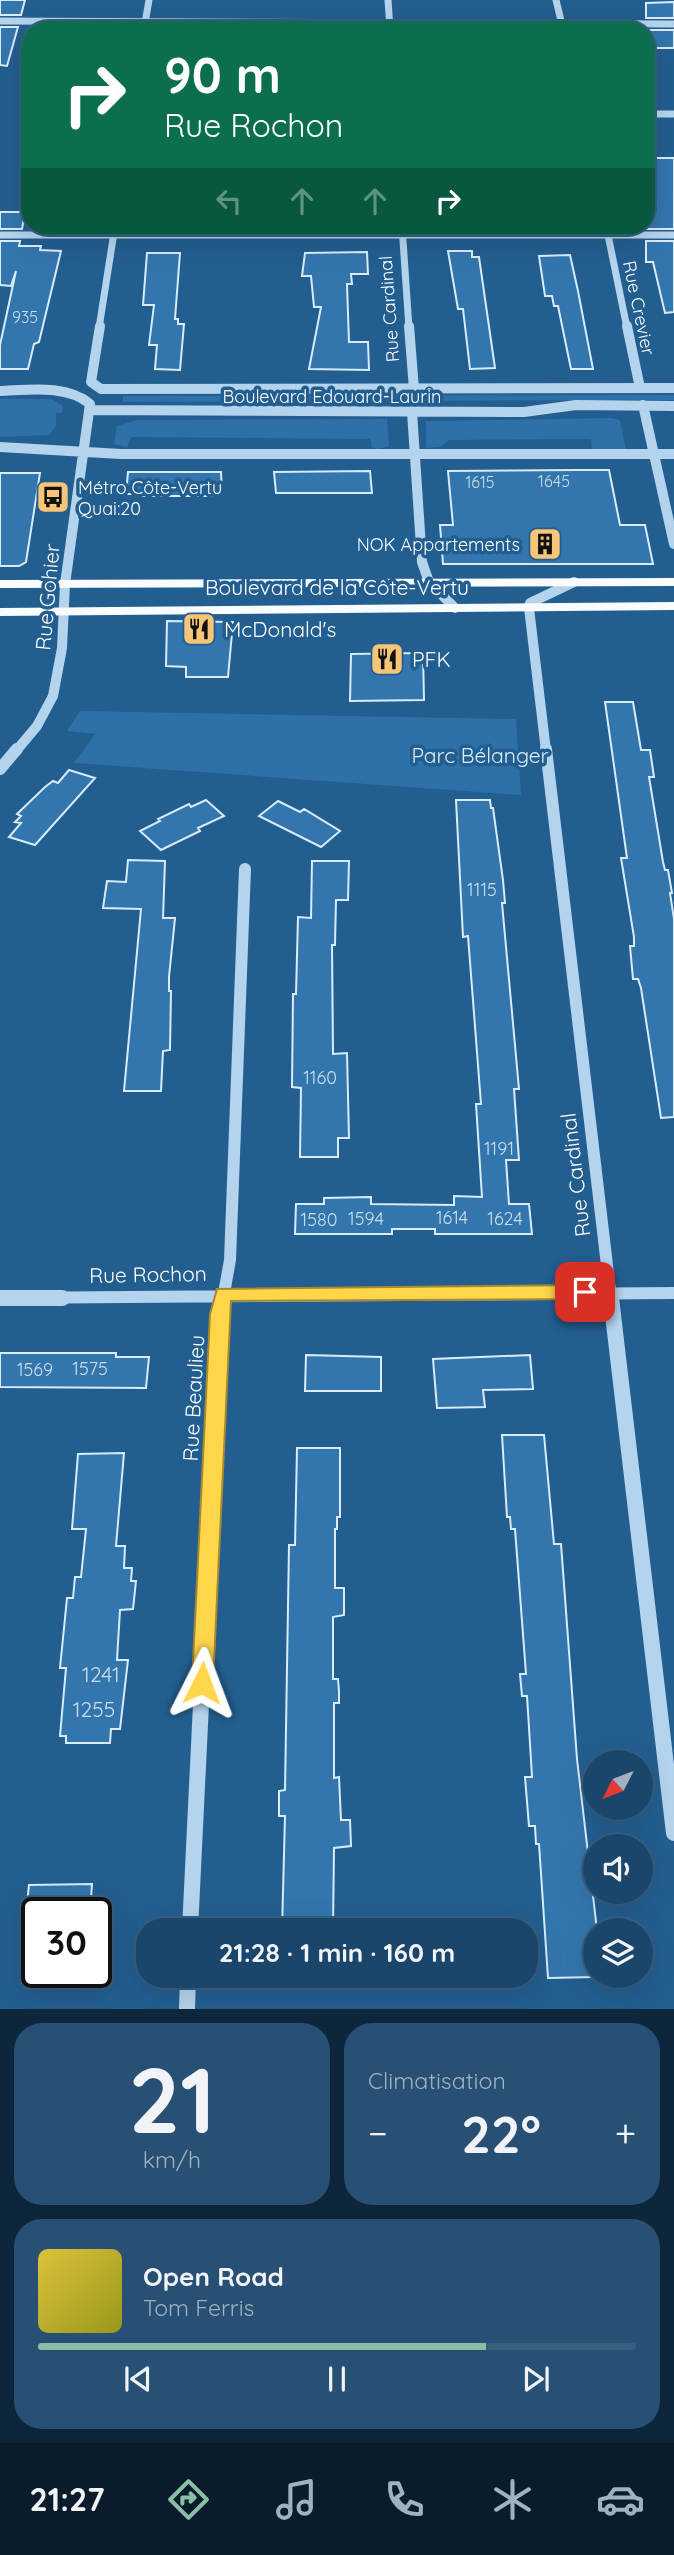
<!DOCTYPE html>
<html lang="fr">
<meta charset="utf-8">
<style>
:root{--surface:#1a466c;--page:#275074;--text:#f1f3f6;--muted:#9fb1c2;--line:#385e7f;--accent:#8abfa5}
body{margin:0;font-family:Quicksand,sans-serif;background:var(--page);color:var(--text);height:100vh;display:flex;flex-direction:column;font-size:26px;white-space:nowrap}
*{box-sizing:border-box;margin:0}
p{font-size:23px;color:var(--muted)}
.icon{flex:none;width:38px;height:38px;fill:none;stroke:currentColor;stroke-width:2;stroke-linecap:round;stroke-linejoin:round}
.map{position:relative;height:2009px;overflow:hidden}
.sheet{display:flex;flex-direction:column;gap:14px;padding:14px;background:#0e263b;flex:1}
.sheet>*{flex:none}
.hud{position:absolute;left:21px;top:21px;width:634px;height:214px;border-radius:28px;box-shadow:0 7px 28px #0002,0 0 0 2px var(--line);background:#0b6e4f;color:#fff;overflow:hidden}
.needle{width:46px;rotate:228deg}
.controls{position:absolute;left:583px;top:1750px;display:grid;gap:14px}
.controls a{display:grid;place-items:center;width:70px;height:70px;border-radius:50%;background:var(--surface);box-shadow:0 7px 28px #0002,0 0 0 2px var(--line);font-size:35px}
.speed{position:absolute;left:21px;top:1897px;display:flex;gap:14px;font-size:35px;font-weight:700;text-align:center}
.speed>*{display:grid;place-content:center;width:91px;height:91px;border-radius:50%;background:var(--surface);box-shadow:0 7px 28px #0002,0 0 0 2px var(--line);line-height:1}
.speed .limit{border:4px solid #111;border-radius:10px;background:#fff;color:#111}
.pin{position:absolute;display:grid;place-items:center;width:60px;height:60px;color:#fff;margin:-30px;border-radius:14px;box-shadow:0 4px 10px #0006}
.me{position:absolute;width:77px;margin:-38px;rotate:3deg;stroke-linejoin:round;filter:drop-shadow(0 0 5px #0008)}
.turn{display:flex;align-items:center;gap:24px;height:147px;padding:0 28px;font-size:32px}
.turn .icon{width:91px;height:91px;stroke-width:2.5}
.turn b{display:block;font-size:49px;line-height:60px}
.lanes{display:flex;align-items:center;height:66px;padding:0 28px;background:#0003;justify-content:center;gap:35px;direction:ltr}
.lanes .off{opacity:.35}
.big{font-size:52px;font-weight:700;line-height:1.1}
.sheet .widget{flex:1;display:flex;flex-direction:column;justify-content:center;gap:10px;min-width:0;padding:0 24px;border-radius:28px;background:var(--page)}
.sheet .dial{align-items:center;gap:0}
.dial b{font-size:91px;line-height:1}
.song{display:flex;align-items:center;gap:21px}
.cover{width:84px;height:84px;border-radius:10px;background:linear-gradient(135deg,hsl(50 70% 55%),hsl(60 70% 35%))}
.played{height:7px;border-radius:4px;background:linear-gradient(90deg,var(--accent) 75%,var(--line) 75%)}
.keys{display:flex;justify-content:space-around;direction:ltr}
.heat{display:flex;justify-content:space-between;align-items:center;font-size:38px;direction:ltr}
.sheet .tiles{flex:1;display:grid;gap:14px;grid-template-columns:1fr 1fr}
.widget:last-child{grid-column:span 2}
.trip{position:absolute;left:136px;top:1918px;width:402px;height:70px;border-radius:28px;background:var(--surface);box-shadow:0 7px 28px #0002,0 0 0 2px var(--line);font-weight:700;line-height:70px;text-align:center}
.tab-bar{display:flex;height:112px;justify-content:space-around;align-items:center;background:#0a1c2b;color:var(--muted)}
.tab-bar .icon{width:49px;height:49px}
.tab-bar .current{color:var(--accent)}
.tab-bar b{font-size:32px;color:var(--text)}
.map>svg:first-child{display:block}
</style>
<div class="map">
<svg width="674" height="2009" viewBox="0 0 674 2009">
<rect width="100%" height="100%" fill="#235e90"/>
<path fill="#2d71a8" d="M674,395V400L123,402V396Z
M0,399H52L63,406L62,413H56V426L49,435L0,437Z
M611,418L620,420L626,450H592L591,439L449,440L440,447L426,448V421Z
M387,419L389,446L378,449L372,447L370,439L131,437L127,447L114,444L117,426L137,420Z
M80,711L516,719L521,795L74,763L95,734L67,731Z"/>
<path fill="#3376ad" stroke="#d9ebf9" stroke-width="2" d="M0,0H25L21,15H0Z
M674,2V18H646V3Z
M0,27H18L7,66L0,65Z
M646,30H674V48H646Z
M646,158H674V229H646Z
M0,212H25L22,229H0Z
M0,241H20L19,246H41L40,250L61,251L39,342L34,344L28,369H0V345L16,271L11,286L0,285Z
M646,241H674V312L665,313L653,262H646Z
M448,251H472V257H479L495,368L470,369L463,309H458Z
M367,252L368,274H351L352,284H347L349,342H368L369,370L309,369L321,307H314L311,276H302L305,253Z
M147,253H180L175,319H178V324H184L180,370L155,369L157,345H149L154,305H143Z
M570,255L578,291L593,369H571L558,306H554L552,296H545L539,256Z
M577,470H609L620,525H645L653,564H443L440,525H453L448,471Z
M370,471L372,493H276L274,472Z
M128,472H221L222,493L212,494V496H136V494H126Z
M0,473H40L26,562L19,566H0Z
M167,621L233,622L228,677H186V667L166,666Z
M423,653L424,700L350,701L351,654Z
M605,702H633L641,750H650L654,777H649L663,862L665,870H668L672,893H670L674,919V1117L661,1118L641,988L638,979H633L630,946H634V937L621,858H627Z
M69,770L95,778L35,845L9,837L21,823L15,822L21,816L17,814L45,787L53,781L58,783Z
M206,800L224,816L198,828L200,831L161,850L140,831L160,821L158,819L189,804L191,807Z
M456,800H490L491,808H493L503,880L505,903H502L519,1089H514L519,1160H506L509,1204H529L532,1234H435V1229H392V1234H295L296,1204H324V1198L371,1197V1204L454,1205V1196L482,1197L476,1104H481L468,936L463,937Z
M278,801L300,812L304,809L340,831L321,847L259,816Z
M128,860L165,861L163,918H175L169,977V991H171L170,1050L163,1051L161,1091H124L141,909L103,908L107,881L126,882Z
M312,861H349L348,900H336L335,945H332L333,1054L347,1053L349,1138H338V1157H300L301,1088L292,1087L293,994H296L298,917L311,918Z
M0,1353H116V1357H149L146,1388L0,1387Z
M306,1355L381,1357V1391H305Z
M530,1355L533,1389L483,1390L485,1407L437,1408L433,1359Z
M502,1435H544L554,1544H561L577,1759L597,1930L595,1977L548,1978L539,1844H536L535,1826H529L525,1777H532L531,1760L527,1696H522L520,1674H526L515,1529H511L510,1517H507Z
M297,1448H340V1517H337V1529H335V1588H344V1615L333,1617V1679H338L339,1691V1703H334V1778L339,1777L341,1820H350L351,1846L334,1848L333,1930H282L285,1816H279V1791L285,1790L289,1545H295Z
M124,1453L116,1546H125L124,1568H132L131,1581H136L133,1609L120,1610L117,1660H128L120,1729H111L110,1743H66V1736H60L66,1668H60L67,1598H73L75,1577H81L86,1529H72L78,1454Z
M92,1884L90,1913H26L29,1885Z"/>
<g fill="none" stroke-linecap="round" stroke-linejoin="round">
<path stroke="#b4d3ec" stroke-width="7" d="M388,0L390,29
M556,0L563,29
M0,21L674,24
M144,29L149,0
M646,114H674
M402,226L409,328
M0,235H674
M608,235L627,328
M99,328L115,226"/>
<path stroke="#b4d3ec" stroke-width="10" d="M100,326L91,382L101,389L674,388
M409,326L414,389
M627,326L640,388
M0,391C28,390 67,384 90,404L65,584L62,648L53,696L37,726L16,751
M643,405L674,544
M89,410L524,412L576,405L674,406
M412,412L422,562L429,582L455,608
M0,447L121,454H674
M546,751L529,608L530,603L574,582"/>
<path stroke="#b4d3ec" stroke-width="12" d="M546,749L611,1299
M0,769L17,749
M0,1298L674,1293
M223,1299L230,1260L245,869"/>
<path stroke="#b4d3ec" stroke-width="16" d="M0,1298H62
M611,1298L674,1833
M190,1930L220,1314L223,1298
M187,2009L188,1976"/>
<path fill="#f9fcff" fill-rule="evenodd" d="M674,578V586L0,588V580Z
M674,602V610L0,616V608Z"/>
</g>
<path fill="#ffd54a" stroke="#a68a30" stroke-width="2" d="M585,1285L591,1287L594,1292L591,1297L585,1299L231,1301L213,1683L210,1690L202,1693L195,1690L192,1683L210,1314L217,1289Z"/>
<defs>
<symbol id="bus-square" viewBox="-11 -11 22 22"><rect x="-9" y="-9" width="18" height="18" rx="4" fill="#f7c577" stroke="#235e90"/><path d="M-5-6H5V4H4V6H2V4H-2V6H-4V4H-5ZM-3.5-4V0h7V-4ZM-3.5 1.2v1.5H-2V1.2ZM2 1.2v1.5H3.5V1.2Z" fill="#111"/></symbol>
<symbol id="building-square" viewBox="-11 -11 22 22"><rect x="-9" y="-9" width="18" height="18" rx="4" fill="#f7c577" stroke="#235e90"/><path d="M-4-6H4V6H1V3H-1V6H-4ZM-2.5-4.3h1.7v1.8h-1.7ZM.8-4.3h1.7v1.8H.8ZM-2.5-1h1.7V.8h-1.7ZM.8-1h1.7V.8H.8Z" fill="#111"/></symbol>
<symbol id="restaurant-square" viewBox="-11 -11 22 22"><rect x="-9" y="-9" width="18" height="18" rx="4" fill="#f7c577" stroke="#235e90"/><path d="M-5-6h1v4h1v-4h1v4h1v-4h1v5L-1.5 .5V6h-2V.5L-5-1ZM5-6V6H3V1.5H1.5Q1.5-4 5-6Z" fill="#111"/></symbol>
</defs>
<g fill-rule="evenodd">
<use href="#bus-square" x="34" y="478" width="38" height="38"/>
<use href="#building-square" x="526" y="525" width="38" height="38"/>
<use href="#restaurant-square" x="180" y="610" width="38" height="38"/>
<use href="#restaurant-square" x="368" y="640" width="38" height="38"/>
</g>
<g text-anchor="middle" dominant-baseline="central" stroke-width="7" stroke-linejoin="round" paint-order="stroke">
<g font-size="16" fill="#ccddea">
<text x="25" y="317">935</text>
<text x="554" y="481">1645</text>
<text x="480" y="482">1615</text>
</g>
<g font-size="18" fill="#fff" stroke="#235e90">
<text transform="translate(639 308) rotate(78)">Rue Crevier</text>
<text transform="translate(389 309) rotate(-94)">Rue Cardinal</text>
<text x="332" y="396">Boulevard Edouard-Laurin</text>
</g>
<g font-size="18" fill="#fff" stroke="#235e90" text-anchor="start">
<text x="78" y="487">Métro Côte-Vertu<tspan x="78" dy="21">Quai:20</tspan></text>
<text x="520" y="544" text-anchor="end">NOK Appartements</text>
</g>
<g font-size="18" fill="#ccddea">
<text x="482" y="889">1115</text>
<text x="320" y="1077">1160</text>
<text x="499" y="1148">1191</text>
<text x="452" y="1217">1614</text>
<text x="366" y="1218">1594</text>
<text x="505" y="1218">1624</text>
<text x="319" y="1219">1580</text>
<text x="90" y="1368">1575</text>
<text x="35" y="1369">1569</text>
</g>
<g font-size="21" fill="#fff" stroke="#235e90">
<text x="337" y="587">Boulevard de la Côte-Vertu</text>
<text transform="translate(47 597) rotate(-85)">Rue Gohier</text>
<text transform="translate(575 1175) rotate(-97)">Rue Cardinal</text>
<text transform="translate(148 1274) rotate(-1)">Rue Rochon</text>
<text transform="translate(193 1398) rotate(-87)">Rue Beaulieu</text>
</g>
<g font-size="21" fill="#fff" stroke="#235e90" text-anchor="start">
<text x="224" y="629">McDonald's</text>
<text x="412" y="659">PFK</text>
</g>
<g font-size="21" fill="#d9ebf9" stroke="#235e90">
<text x="480" y="755">Parc Bélanger</text>
</g>
<g font-size="21" fill="#ccddea">
<text x="101" y="1674">1241</text>
<text x="94" y="1709">1255</text>
</g>
</g>
</svg>
<div class="controls">
<a><svg class="needle" viewBox="-14 -14 28 28"><path d="M0-13l5 13h-10z" fill="#e53935"/><path d="M0 13l5-13h-10z" fill="#9fb1c2"/></svg></a>
<a><svg class="icon" aria-label="sound" viewBox="0 0 24 24"><path d="M4 9h4l5-4v14l-5-4H4zM17 9q2 3 0 6"/></svg></a>
<a><svg class="icon" aria-label="layers" viewBox="0 0 24 24"><path d="M12 4l9 5-9 5-9-5zM3 14l9 5 9-5"/></svg></a>
</div>
<div class="speed"><div class="limit">30</div></div>
<div class="pin" style="left:585px;top:1292px;background:#d93025"><svg class="icon" aria-label="arrive" viewBox="0 0 24 24"><path d="M6 21V4h12l-3 4 3 4H6"/></svg></div>
<svg class="me" style="left:202px;top:1683px" viewBox="-20 -20 40 40"><path d="M0-17L14 15 0 8-14 15z" fill="#ffd54a" stroke="#fff" stroke-width="4"/></svg>
<div class="trip">21:28 · 1 min · 160 m</div>
<div class="hud">
<div class="turn"><svg class="icon" aria-label="right" viewBox="0 0 24 24"><path d="M7 20v-9h11M14 6l5 5-5 5"/></svg><div><b>90 m</b>Rue Rochon</div></div>
<div class="lanes"><svg class="icon off" aria-label="left" viewBox="0 0 24 24"><path d="M17 20v-9H6M10 6l-5 5 5 5"/></svg><svg class="icon off" aria-label="ahead" viewBox="0 0 24 24"><path d="M12 20V5M6 11l6-6 6 6"/></svg><svg class="icon off" aria-label="ahead" viewBox="0 0 24 24"><path d="M12 20V5M6 11l6-6 6 6"/></svg><svg class="icon" aria-label="right" viewBox="0 0 24 24"><path d="M7 20v-9h11M14 6l5 5-5 5"/></svg></div>
</div>
</div>
<section class="sheet">
<div class="tiles">
<div class="widget dial"><b>21</b><p>km/h</p></div>
<div class="widget"><p>Climatisation</p>
<div class="heat"><a>−</a><b class="big">22°</b><a>+</a></div>
</div>
<div class="widget">
<div class="song"><i class="cover"></i><div><b>Open Road</b><p>Tom Ferris</p></div></div>
<div class="played"></div>
<div class="keys"><svg class="icon" aria-label="previous" viewBox="0 0 24 24"><path d="M18 5L8 12l10 7zM5 5v14"/></svg><svg class="icon" aria-label="pause" viewBox="0 0 24 24"><path d="M8 5v14M16 5v14"/></svg><svg class="icon" aria-label="next" viewBox="0 0 24 24"><path d="M6 5l10 7-10 7zM19 5v14"/></svg></div>
</div>
</div>
</section>
<nav class="tab-bar">
<b>21:27</b>
<svg class="icon current" aria-label="directions" viewBox="0 0 24 24"><path d="M12 3l9 9-9 9-9-9zM9 14v-3h6M13 9l2 2-2 2"/></svg>
<svg class="icon" aria-label="music" viewBox="0 0 24 24"><path d="M9 18V5l10-2v13"/><circle cx="6" cy="18" r="3"/><circle cx="16" cy="16" r="3"/></svg>
<svg class="icon" aria-label="phone" viewBox="0 0 24 24"><path d="M5 4h4l2 5-3 2q2 4 5 5l2-3 5 2v4C11 20 4 13 5 4z"/></svg>
<svg class="icon" aria-label="climate" viewBox="0 0 24 24"><path d="M12 3v18M4 7l16 10M4 17L20 7"/></svg>
<svg class="icon" aria-label="car" viewBox="0 0 24 24"><path d="M5 17H2v-5l4-1 3-4h7l3 4 3 1v5h-3M9 17h6M6 11h13"/><circle cx="7" cy="17" r="2"/><circle cx="17" cy="17" r="2"/></svg>
</nav>
